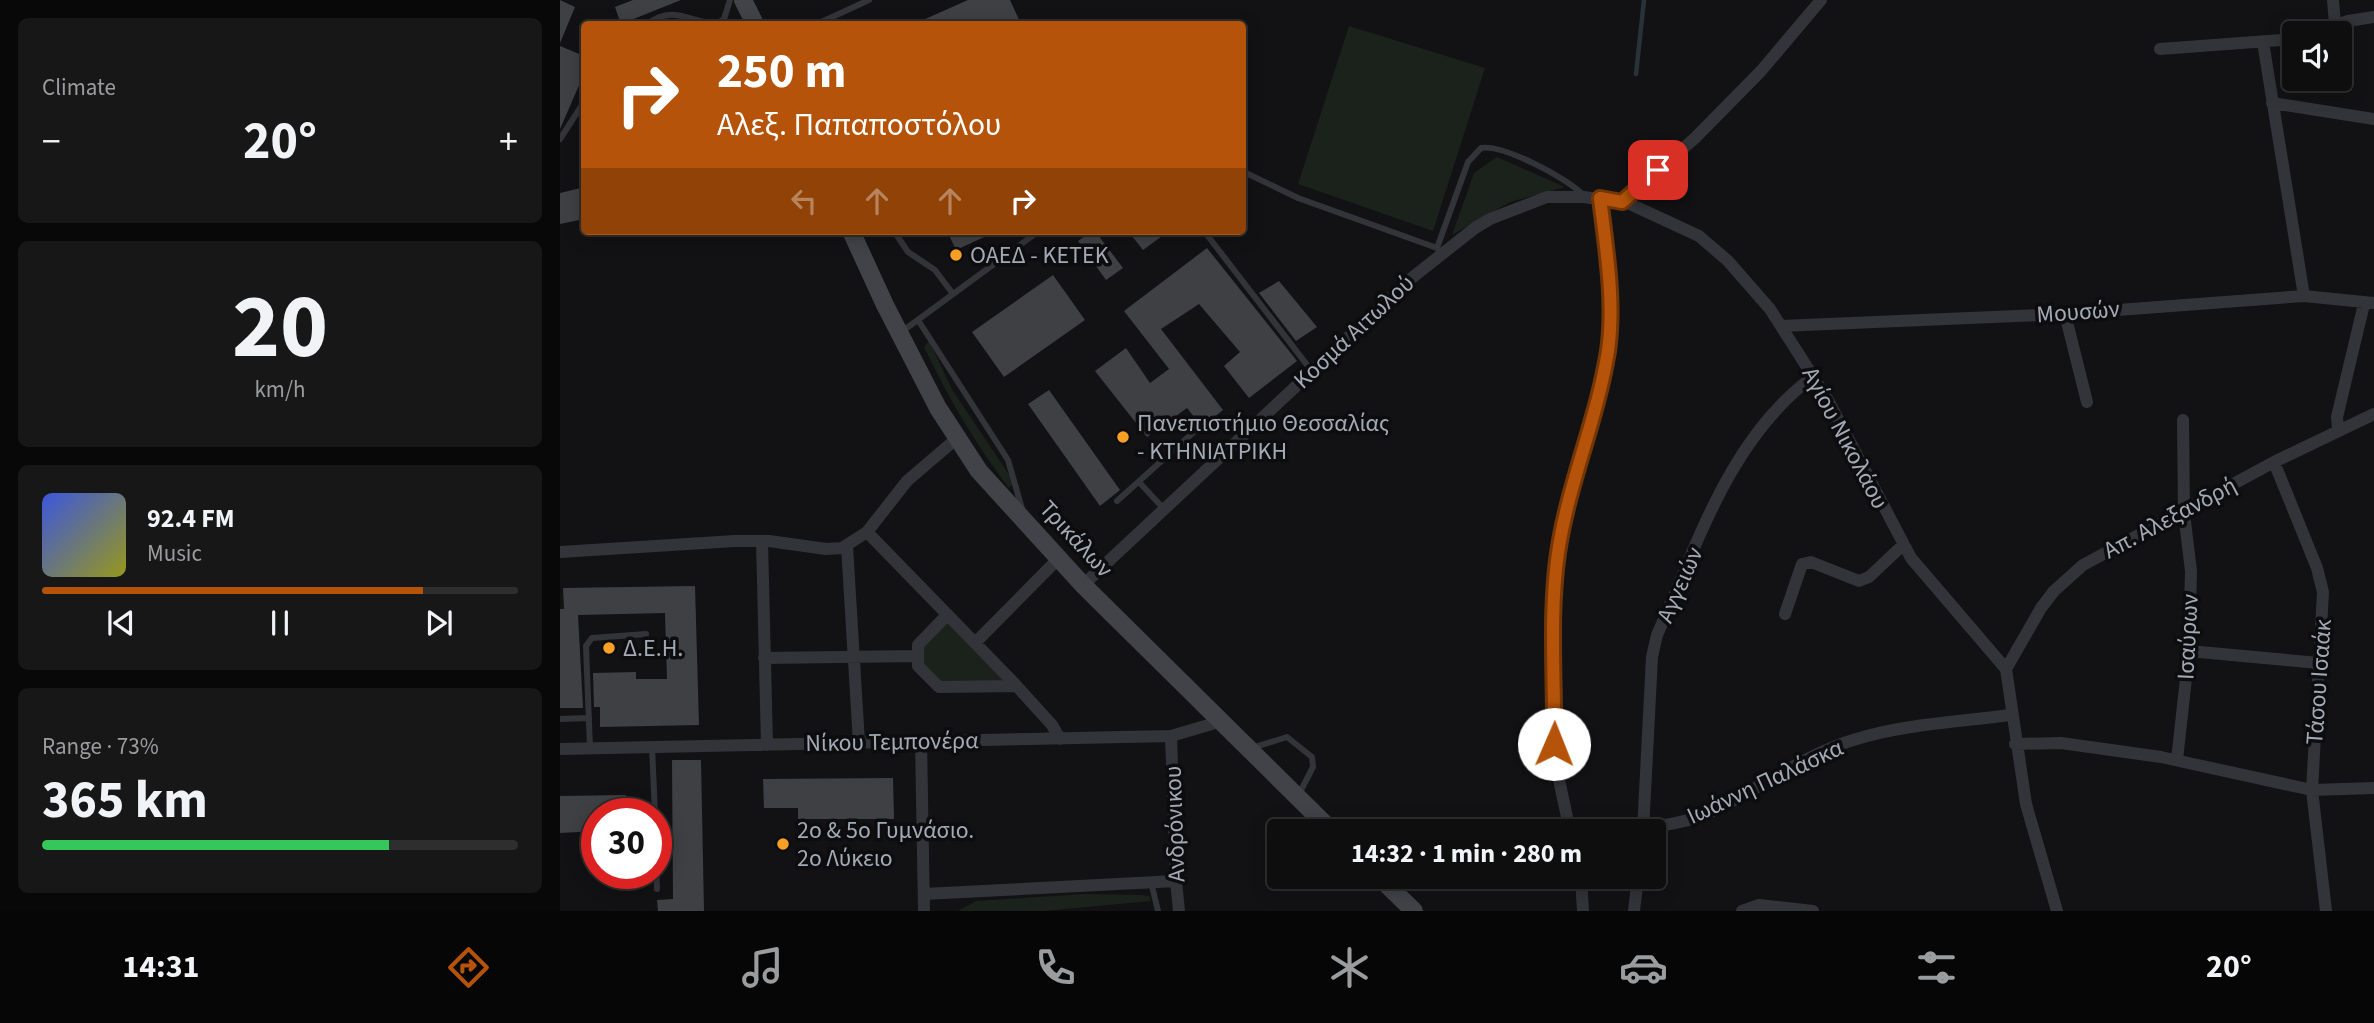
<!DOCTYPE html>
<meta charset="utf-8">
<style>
:root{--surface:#0e0e0f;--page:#171718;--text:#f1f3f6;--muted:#9b9c9e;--line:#2e2e2f;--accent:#b45309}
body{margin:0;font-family:"Source Sans 3",sans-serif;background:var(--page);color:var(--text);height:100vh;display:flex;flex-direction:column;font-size:26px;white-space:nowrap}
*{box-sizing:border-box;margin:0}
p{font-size:23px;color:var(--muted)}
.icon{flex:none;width:38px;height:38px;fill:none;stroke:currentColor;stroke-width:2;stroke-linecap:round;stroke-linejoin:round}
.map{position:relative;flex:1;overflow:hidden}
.side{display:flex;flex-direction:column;gap:18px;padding:18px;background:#080808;width:560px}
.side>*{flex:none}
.hud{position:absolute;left:21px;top:21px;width:665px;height:214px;border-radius:7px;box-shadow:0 4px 18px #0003,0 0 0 2px var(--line);background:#b45309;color:#fff;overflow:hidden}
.controls{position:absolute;left:1722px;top:21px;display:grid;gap:14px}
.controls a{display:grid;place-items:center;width:70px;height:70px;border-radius:7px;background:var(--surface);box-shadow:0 4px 18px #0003,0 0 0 2px var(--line);font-size:35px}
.speed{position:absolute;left:21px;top:798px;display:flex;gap:14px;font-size:35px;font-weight:700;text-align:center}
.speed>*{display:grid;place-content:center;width:91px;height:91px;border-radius:50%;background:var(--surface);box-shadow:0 4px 18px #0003,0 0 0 2px var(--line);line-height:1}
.speed .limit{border:10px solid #d22;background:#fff;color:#111}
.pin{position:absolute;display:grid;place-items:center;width:60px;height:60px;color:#fff;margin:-30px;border-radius:14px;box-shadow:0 4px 10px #0006}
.me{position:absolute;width:77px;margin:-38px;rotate:1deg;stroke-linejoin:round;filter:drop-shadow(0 0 5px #0008)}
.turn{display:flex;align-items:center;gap:24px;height:147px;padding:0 21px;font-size:32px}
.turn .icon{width:91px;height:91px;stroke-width:2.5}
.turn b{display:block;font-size:49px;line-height:60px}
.lanes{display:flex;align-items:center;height:66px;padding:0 21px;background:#0003;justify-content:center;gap:35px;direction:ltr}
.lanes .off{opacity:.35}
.big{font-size:52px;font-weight:700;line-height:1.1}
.side .card{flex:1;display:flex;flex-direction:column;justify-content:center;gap:10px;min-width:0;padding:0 24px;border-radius:10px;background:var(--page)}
.side .dial{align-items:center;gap:0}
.dial b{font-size:91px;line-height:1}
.song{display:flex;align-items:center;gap:21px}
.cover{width:84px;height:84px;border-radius:10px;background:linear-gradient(135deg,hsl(230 70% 55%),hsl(60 70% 35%))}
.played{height:7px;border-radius:4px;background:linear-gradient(90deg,var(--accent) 80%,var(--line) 80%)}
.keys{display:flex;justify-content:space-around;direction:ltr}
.heat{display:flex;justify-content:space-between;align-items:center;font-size:38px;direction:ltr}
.charge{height:10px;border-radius:5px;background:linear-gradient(90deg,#34c759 73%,var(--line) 0)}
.trip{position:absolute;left:707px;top:819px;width:399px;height:70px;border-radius:7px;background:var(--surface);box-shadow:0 4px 18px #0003,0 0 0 2px var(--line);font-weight:700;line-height:70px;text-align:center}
.tab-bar{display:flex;height:112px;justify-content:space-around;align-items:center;background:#060606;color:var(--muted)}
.tab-bar .icon{width:49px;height:49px}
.tab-bar .active{color:var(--accent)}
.tab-bar b{font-size:32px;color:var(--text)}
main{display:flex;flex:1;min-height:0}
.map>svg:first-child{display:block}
</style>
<main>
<section class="side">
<div class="card"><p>Climate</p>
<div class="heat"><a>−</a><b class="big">20°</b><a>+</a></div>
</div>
<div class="card dial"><b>20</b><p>km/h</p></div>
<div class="card">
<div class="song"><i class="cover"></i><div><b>92.4 FM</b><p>Music</p></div></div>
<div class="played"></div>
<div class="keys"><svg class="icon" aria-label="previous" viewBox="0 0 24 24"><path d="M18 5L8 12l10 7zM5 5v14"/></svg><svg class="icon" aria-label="pause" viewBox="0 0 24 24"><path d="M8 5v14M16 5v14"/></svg><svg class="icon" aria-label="next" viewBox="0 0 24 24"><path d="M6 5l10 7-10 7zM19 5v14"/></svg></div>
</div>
<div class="card"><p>Range · 73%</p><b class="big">365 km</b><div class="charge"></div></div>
</section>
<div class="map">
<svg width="1814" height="911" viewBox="0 0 1814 911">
<rect width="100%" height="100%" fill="#121214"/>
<path fill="#1a221b" d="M789,26L925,68L873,231L738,184Z
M937,157L1005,187L950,202L892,235L914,173Z
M369,341L393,391L454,482L449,488C415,444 388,397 364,347Z
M389,617L454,684H380L361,665L360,647Z
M524,894L581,895L589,896L591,901L484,911H398L416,901Z"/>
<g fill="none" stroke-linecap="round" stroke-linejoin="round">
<path stroke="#283238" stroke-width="4.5" d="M1076,74L1084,0"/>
</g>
<path fill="#3e4044" d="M0,0L15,7L0,43Z
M73,0H121L61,24L55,7Z
M408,0H450L461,24H354Z
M0,46L24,56V74L0,129Z
M21,188L24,219L0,224V193Z
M387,231H437L396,250Z
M532,231H535L563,268L546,280L518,241Z
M568,231H609L583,250Z
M647,248L737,361L689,398L664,366L680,352L639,304L601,329L663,410L642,427L627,408L587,437L535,371L566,348L590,383L609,369L564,311Z
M493,275L525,320L444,377L412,332Z
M719,281L757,327L736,341L699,293Z
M489,390L560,490L540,506L468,404Z
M135,586L139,725L40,727V707H34L33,673L76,672V679H107L105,613L18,615L23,708H0V609H4L3,588Z
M112,760H141L144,911H98L97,900L113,899Z
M333,778L334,819H238V808H204L203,779Z
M66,795L67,814H37V831L0,833V796Z"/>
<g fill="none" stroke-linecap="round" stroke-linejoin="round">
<path stroke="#333439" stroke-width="6" d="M87,24C117,3 130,25 158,23L164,19L170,0
M257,24L309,0
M0,139L24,102
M682,171L738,198L877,248
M334,231L348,252L375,270L393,294
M644,231L751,370
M881,253L877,248L908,162L921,148C942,144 1008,178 1023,195
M358,320L448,460L463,512
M340,333L479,231
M579,482L604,509
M557,501L636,430
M0,719L29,718
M92,747L95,814
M30,748L26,646L32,638L86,634
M692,748L727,737L752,757L753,767L738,796
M96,859L97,889
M591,882L598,911"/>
<path stroke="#333439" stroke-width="12" d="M1773,0L1775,24
M1754,33L1788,21L1814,17
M1703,42L1744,296
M1600,49L1734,39
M1712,103L1814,119
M1062,202L1135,138L1201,71L1261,0
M1505,314L1527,402
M1221,326L1505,314L1744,296L1814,303
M1778,429L1777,417L1804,304
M1714,462L1757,568L1763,592L1752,790L1766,911
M307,532L454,683L492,725L500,739
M202,541L207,745
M287,546L299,743
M0,552L175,541H209L266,549L282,548L307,532L347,481L396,439
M523,585L853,277L915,228L930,219L987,197H1024L1070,204L1139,236L1168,261L1210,309L1268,400L1351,558L1446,669L1466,804L1497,911
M1225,614L1242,564L1251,562L1299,581L1309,577L1343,545
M387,615L358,645V666L379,687L456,686
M415,643L499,558
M1629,651L1759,663
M204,658L358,656
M1446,669L1481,608L1494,591L1523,565L1714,462L1814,414
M611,736L616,881L619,911
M361,741L364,911
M1455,744L1501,743L1601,757L1752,790L1814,788
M0,749L611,736L662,721
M1617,760L1629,651L1631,571L1624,513L1623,420
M1083,828C1106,825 1129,822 1150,812C1199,790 1241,756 1293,740C1343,724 1399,722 1450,715
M1010,831L995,761V587L1004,516L1027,442L1048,351V268L1040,198
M1083,831L1092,657L1097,635C1138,543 1170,437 1254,376
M1021,877L1023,911
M364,894L616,881
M1074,911L1078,877
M1182,911L1199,905L1253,911"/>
<path stroke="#414349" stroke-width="18" d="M183,0L195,24
M291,231L325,305L378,408L419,471L523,585L772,831
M819,877L854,911"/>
</g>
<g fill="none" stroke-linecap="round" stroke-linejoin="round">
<defs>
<path id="route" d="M994,744C995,680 989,615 998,553C1008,484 1037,420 1048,351C1055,301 1046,248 1040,198L1062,202L1098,170"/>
</defs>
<use href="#route" stroke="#753606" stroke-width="18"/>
<use href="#route" stroke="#b45309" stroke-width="12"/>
</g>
<g fill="#f8a026" stroke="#0d0d0f" stroke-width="2.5">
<circle cx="396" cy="255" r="7"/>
<circle cx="563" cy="437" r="7"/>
<circle cx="49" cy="648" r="7"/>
<circle cx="223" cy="844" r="7"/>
</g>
<g text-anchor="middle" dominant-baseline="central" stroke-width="7" stroke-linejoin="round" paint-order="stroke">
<g font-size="24" fill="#a3aab5" stroke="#0d0d0f" text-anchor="start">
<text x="410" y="255">ΟΑΕΔ - ΚΕΤΕΚ</text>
<text x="577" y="423">Πανεπιστήμιο Θεσσαλίας<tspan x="577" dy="28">- ΚΤΗΝΙΑΤΡΙΚΗ</tspan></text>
<text x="63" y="648">Δ.Ε.Η.</text>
<text x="237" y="830">2ο &amp; 5ο Γυμνάσιο.<tspan x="237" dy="28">2ο Λύκειο</tspan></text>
</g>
<g font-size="24" fill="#a3aab5" stroke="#0d0d0f">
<text transform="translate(1518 312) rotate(-4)">Μουσών</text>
<text transform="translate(794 332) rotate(-43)">Κοσμά Αιτωλού</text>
<text transform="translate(1285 438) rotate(62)">Αγίου Νικολάου</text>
<text transform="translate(1610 518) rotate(-28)">Απ. Αλεξανδρή</text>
<text transform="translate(516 539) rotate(47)">Τρικάλων</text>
<text transform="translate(1120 585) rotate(-66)">Αγγειών</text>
<text transform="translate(1628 637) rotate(-87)">Ισαύρων</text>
<text transform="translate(1759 682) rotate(-86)">Τάσου Ισαάκ</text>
<text transform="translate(332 742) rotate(-1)">Νίκου Τεμπονέρα</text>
<text transform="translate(1205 782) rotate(-25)">Ιωάννη Παλάσκα</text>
<text transform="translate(615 824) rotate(-92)">Ανδρόνικου</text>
</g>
</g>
</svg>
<div class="controls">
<a><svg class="icon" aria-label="sound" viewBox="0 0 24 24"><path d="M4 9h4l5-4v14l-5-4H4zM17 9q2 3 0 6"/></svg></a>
</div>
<div class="speed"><div class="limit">30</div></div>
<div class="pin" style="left:1098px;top:170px;background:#d93025"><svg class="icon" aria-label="arrive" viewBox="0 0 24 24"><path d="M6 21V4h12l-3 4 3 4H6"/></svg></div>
<svg class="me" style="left:994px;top:744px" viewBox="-20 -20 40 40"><circle r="19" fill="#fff"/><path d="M0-13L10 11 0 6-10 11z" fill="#b45309"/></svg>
<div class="trip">14:32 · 1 min · 280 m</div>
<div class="hud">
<div class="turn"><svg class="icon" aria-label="right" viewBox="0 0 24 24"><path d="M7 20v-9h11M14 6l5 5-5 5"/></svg><div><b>250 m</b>Αλεξ. Παπαποστόλου</div></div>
<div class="lanes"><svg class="icon off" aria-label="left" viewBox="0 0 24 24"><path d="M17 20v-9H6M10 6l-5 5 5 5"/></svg><svg class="icon off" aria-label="ahead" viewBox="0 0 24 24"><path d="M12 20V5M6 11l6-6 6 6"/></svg><svg class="icon off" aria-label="ahead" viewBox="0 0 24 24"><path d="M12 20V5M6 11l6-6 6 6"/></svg><svg class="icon" aria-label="right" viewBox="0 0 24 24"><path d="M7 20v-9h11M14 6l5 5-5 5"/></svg></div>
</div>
</div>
</main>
<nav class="tab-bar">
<b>14:31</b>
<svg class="icon active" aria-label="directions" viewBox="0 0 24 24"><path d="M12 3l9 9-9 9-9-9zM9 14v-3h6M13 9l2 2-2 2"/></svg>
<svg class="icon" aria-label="music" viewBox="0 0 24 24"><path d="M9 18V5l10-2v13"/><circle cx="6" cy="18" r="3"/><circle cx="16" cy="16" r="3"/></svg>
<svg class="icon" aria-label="phone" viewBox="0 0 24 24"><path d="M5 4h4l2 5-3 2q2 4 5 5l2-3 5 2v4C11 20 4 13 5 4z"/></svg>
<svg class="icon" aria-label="climate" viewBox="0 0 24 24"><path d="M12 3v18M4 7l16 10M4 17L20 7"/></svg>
<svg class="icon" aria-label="car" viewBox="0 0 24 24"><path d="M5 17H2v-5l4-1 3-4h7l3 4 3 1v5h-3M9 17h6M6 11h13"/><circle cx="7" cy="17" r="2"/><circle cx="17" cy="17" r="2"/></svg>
<svg class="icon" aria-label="filters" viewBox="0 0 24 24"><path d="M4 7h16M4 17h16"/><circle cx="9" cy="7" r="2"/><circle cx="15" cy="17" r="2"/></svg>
<b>20°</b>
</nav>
